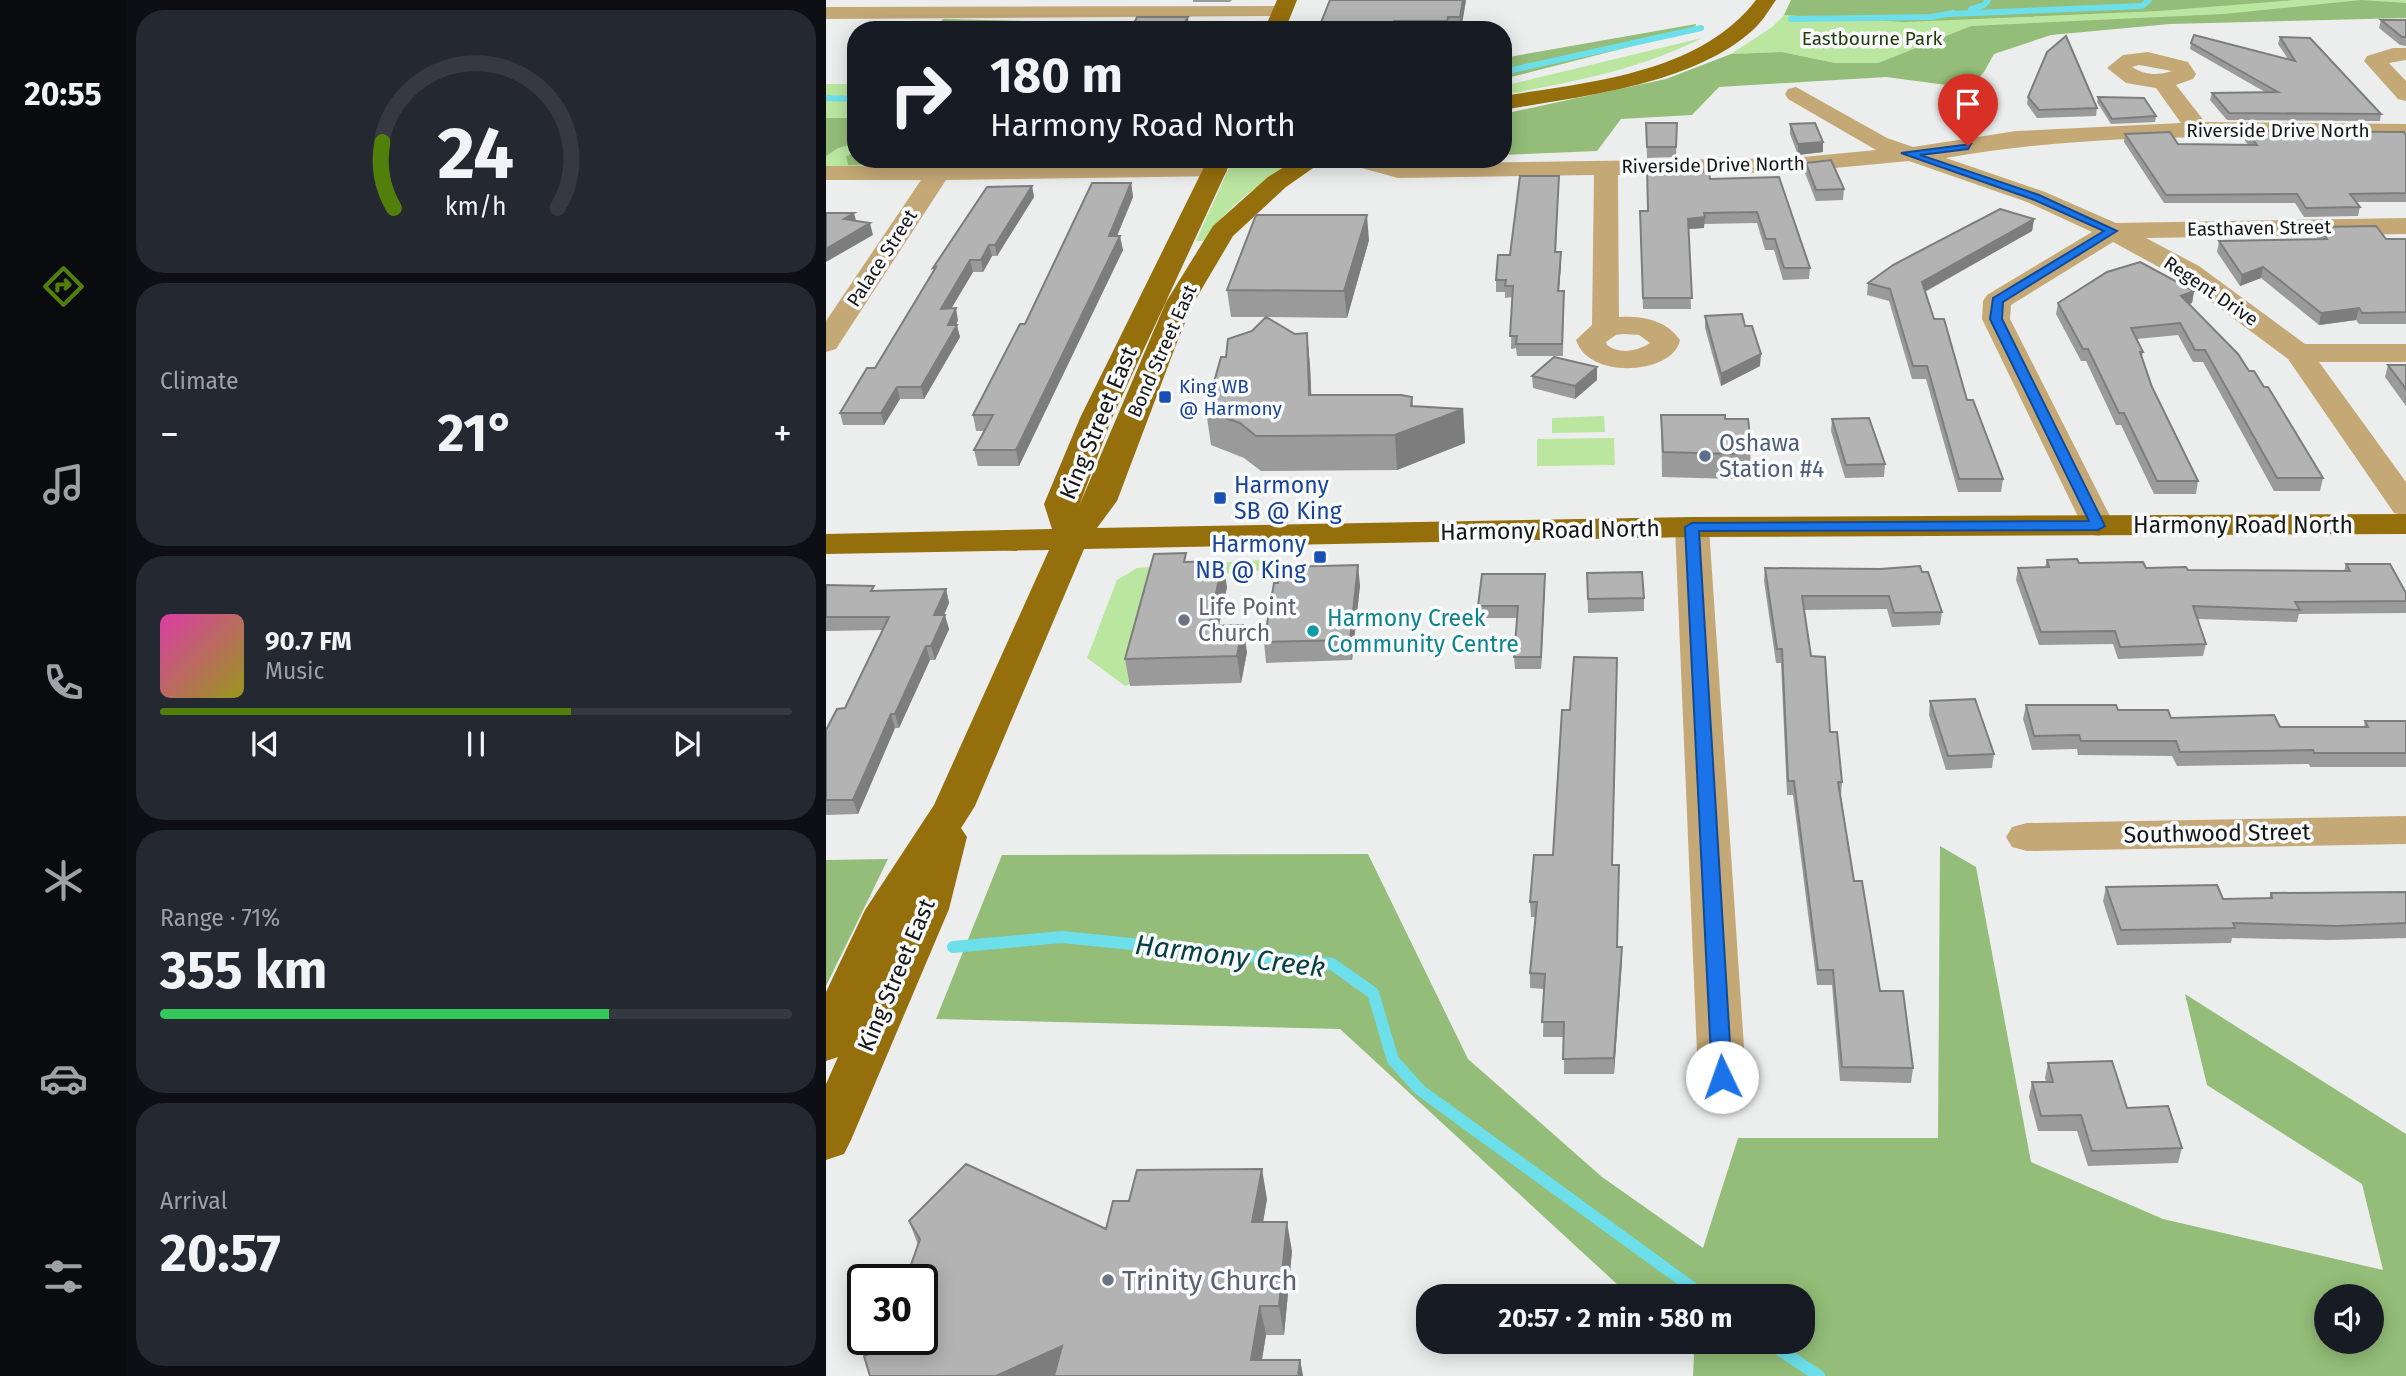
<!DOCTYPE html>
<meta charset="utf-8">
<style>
:root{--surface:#171b24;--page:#242831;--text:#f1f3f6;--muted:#9ea1a6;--line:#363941;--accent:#517f09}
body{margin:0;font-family:"Fira Sans",sans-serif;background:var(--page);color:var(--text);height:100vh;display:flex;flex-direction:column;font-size:26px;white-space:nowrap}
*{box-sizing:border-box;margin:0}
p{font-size:23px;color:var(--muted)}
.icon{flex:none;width:38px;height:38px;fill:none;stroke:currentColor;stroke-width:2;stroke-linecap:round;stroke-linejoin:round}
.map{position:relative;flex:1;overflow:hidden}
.side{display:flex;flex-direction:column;gap:10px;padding:10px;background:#0d0f14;width:700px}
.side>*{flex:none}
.hud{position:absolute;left:21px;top:21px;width:665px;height:147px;border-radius:28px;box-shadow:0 4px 18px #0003;background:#171b24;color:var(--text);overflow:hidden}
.buttons{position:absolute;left:1488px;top:1284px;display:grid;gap:14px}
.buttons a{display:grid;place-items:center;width:70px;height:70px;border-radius:50%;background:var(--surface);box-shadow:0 4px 18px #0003;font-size:35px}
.speed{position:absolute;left:21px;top:1264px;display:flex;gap:14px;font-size:35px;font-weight:700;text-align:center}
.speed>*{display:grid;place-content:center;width:91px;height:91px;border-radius:50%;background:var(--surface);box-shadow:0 4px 18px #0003;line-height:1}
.speed .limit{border:4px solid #111;border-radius:10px;background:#fff;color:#111}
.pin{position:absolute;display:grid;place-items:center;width:60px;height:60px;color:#fff;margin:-72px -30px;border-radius:50% 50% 50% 0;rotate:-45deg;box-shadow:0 0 7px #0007}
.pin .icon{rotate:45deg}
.me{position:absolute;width:77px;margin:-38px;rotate:357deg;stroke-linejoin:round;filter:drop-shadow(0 0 5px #0008)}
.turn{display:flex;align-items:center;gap:24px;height:147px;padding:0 28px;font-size:32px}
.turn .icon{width:91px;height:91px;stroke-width:2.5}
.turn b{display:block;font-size:49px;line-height:60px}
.big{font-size:52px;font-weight:700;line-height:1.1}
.side .tile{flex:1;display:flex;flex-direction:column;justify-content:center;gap:10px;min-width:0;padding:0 24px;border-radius:28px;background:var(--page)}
.side .dial{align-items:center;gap:0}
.dial svg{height:182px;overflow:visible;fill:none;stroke:var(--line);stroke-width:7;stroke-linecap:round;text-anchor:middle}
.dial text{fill:var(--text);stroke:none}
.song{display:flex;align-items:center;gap:21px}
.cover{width:84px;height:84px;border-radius:10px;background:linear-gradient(135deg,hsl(320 70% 55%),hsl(60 70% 35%))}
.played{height:7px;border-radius:4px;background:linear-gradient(90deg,var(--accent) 65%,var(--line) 65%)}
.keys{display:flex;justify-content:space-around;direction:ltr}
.heat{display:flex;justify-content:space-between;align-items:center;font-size:38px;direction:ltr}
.charge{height:10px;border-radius:5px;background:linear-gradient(90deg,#34c759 71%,var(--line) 0)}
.trip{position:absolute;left:590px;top:1284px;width:399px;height:70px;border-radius:28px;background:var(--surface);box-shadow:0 4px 18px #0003;font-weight:700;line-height:70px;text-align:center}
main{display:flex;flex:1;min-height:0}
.tab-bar{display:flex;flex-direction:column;width:126px;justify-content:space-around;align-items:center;background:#090b0e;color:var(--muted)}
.tab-bar .icon{width:49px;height:49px}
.tab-bar .current{color:var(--accent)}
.tab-bar b{font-size:32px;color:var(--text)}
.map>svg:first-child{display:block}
</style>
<main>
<nav class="tab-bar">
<b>20:55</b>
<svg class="icon current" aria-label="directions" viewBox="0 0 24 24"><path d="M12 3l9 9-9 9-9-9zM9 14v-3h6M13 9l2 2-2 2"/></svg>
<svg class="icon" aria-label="music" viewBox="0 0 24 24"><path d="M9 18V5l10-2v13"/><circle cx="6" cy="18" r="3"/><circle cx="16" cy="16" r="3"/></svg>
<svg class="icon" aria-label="phone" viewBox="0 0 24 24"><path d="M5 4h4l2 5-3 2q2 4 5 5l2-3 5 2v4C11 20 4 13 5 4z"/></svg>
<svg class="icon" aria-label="climate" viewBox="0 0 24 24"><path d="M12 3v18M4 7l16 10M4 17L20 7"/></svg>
<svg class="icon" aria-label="car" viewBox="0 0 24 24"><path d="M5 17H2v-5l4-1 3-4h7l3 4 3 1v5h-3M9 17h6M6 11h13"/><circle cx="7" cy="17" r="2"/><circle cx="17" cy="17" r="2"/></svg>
<svg class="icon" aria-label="filters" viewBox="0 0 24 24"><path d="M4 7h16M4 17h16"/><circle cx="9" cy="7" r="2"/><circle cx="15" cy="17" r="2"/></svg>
</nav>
<section class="side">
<div class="tile dial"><svg viewBox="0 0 100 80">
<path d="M14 69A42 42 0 1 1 86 69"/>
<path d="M14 69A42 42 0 0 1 9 40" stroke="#517f09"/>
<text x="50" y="56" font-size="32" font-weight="700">24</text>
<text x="50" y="72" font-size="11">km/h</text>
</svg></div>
<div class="tile"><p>Climate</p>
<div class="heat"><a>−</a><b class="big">21°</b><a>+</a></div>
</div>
<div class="tile">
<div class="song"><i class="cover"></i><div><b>90.7 FM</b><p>Music</p></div></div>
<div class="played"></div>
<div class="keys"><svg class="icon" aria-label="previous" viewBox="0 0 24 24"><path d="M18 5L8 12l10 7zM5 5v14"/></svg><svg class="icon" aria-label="pause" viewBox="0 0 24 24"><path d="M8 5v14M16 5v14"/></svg><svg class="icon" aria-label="next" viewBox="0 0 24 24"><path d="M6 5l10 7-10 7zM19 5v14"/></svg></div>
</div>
<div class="tile"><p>Range · 71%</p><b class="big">355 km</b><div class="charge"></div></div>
<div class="tile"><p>Arrival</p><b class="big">20:57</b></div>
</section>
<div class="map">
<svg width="1580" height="1376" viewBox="0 0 1580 1376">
<rect width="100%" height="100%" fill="#eceeee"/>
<path fill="#bae69f" d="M1264,0H1580V17L1145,26L1052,63H1009L956,52L905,54L946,27L958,15L1078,12Z
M876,38C813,70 746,82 677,95V86Z
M0,84H30V159H365L351,165L0,168Z
M407,159H475C436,181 403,204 377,241H370Z
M778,416L779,432L726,433V418Z
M788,438L789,465L711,466V439Z
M435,560L443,566L426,573L354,574L321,677L299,686L261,658L291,580L311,568Z"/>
<path fill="#93bd78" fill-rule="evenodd" d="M965,0H1468L1333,11L1079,22L958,15Z
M1535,0L1580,3V18L1344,24L1225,35L1168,54L1158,72L1143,88L1060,77L893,87L866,115L795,119L771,151L677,155V114L840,79L905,54L956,52L1009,63H1052L1145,26L1398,14Z
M117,19L238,22L283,30H107Z
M870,24L869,30L677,79V58Z
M0,118H30V143L12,148L0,156Z
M30,153V159H337L22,165L20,156Z
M1114,846L1150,867L1205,1162L1337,1219L1557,1270L1536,1184L1381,1085L1359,994L1580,1134V1376H867L868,1355L854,1342H976V1297H805L514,1029L110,1019L176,855L542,854L642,1059L776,1177L877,1248L912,1138H1112ZM1500,1297H1545V1342H1500Z
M62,859L0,986V860Z"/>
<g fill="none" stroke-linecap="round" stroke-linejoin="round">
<path stroke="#6cdfea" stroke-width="6" d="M1145,9L1158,5L1162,0
M1124,14L1316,6L1323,0
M965,19L1105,17L1127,13
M677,72L875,28
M0,98L30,99"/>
<path stroke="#6cdfea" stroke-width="12" d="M127,947L236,937L506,964L547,993L567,1060L594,1090L879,1297
M942,1342L993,1376"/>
<path fill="#c4a976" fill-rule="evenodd" d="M455,6L462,8L465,12L462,16L0,19V7Z
M1567,48H1580V60L1563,63L1580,81V101L1572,99L1538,61L1541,56Z
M1322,52L1362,62L1370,74L1367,79L1350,85L1379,122L1580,124V138C1426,137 1271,131 1120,158L1219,192L1290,223L1580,218V234L1320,238L1373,266L1479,344H1580V362H1493L1580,482V516L1568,513L1462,359L1353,278L1287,242L1185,305L1184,319L1289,526L1284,533L1272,536L1260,533L1156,319L1157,301L1161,295L1266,232L1201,202L1083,161L966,172L792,175L793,317C817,316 840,320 854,340C848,374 763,381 750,340L766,325L768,175L572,178L521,164L518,159H558L573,164L966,158L1050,150L962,99L959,94L962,89L970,87L1061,138L1087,147L1190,131L1355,123L1330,88L1300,83L1281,68L1297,55ZM1313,65L1346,71C1332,76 1318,75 1306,67ZM797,334L813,335L824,343C811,351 794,355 781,345L780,342L790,335Z
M389,164L398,166L401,171L398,176L120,180L10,349L0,352V321L95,180H0V166Z
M866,517L878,520L883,527L920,1077L913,1090L896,1096L879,1090L872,1077L849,527L854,520Z
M1580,816V844L1201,851L1186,847L1180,837L1186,827L1201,823Z"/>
<path fill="#966f0d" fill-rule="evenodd" d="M451,0H471L459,30H438Z
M930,0H950C943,10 936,22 927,30C866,85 756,96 677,110V96C763,82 873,74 930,0Z
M382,159H406L286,418L253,506L340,302L387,226L442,177L471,159H500L460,187L407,236L368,302L353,337L291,501L271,528L866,517L1580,514V534L866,537L258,549L149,806L135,828L141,837L123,909L25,1140L18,1154L0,1160V1084L12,1057L0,1061V992L39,910L108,805L223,550L0,554V534L226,529L218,504L254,418Z"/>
</g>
<path fill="#9a9a9b" d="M367,0H406L404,2H367Z
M640,0L635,30H492Z
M1555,20H1580V46L1574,45L1553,28Z
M1454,37L1555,114L1554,121L1401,120L1384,100L1386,93L1439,92L1364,49L1365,43L1462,59L1452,44Z
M1202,97L1271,108L1270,116L1211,118L1201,104Z
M1272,97L1330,116L1329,122L1285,124L1271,102Z
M820,123H851L850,157L821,158Z
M964,124L997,152L972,155L964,134Z
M1420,131L1580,135V202H1531L1534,207L1532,216L1478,217L1469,203H1338L1298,142L1299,134L1352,144L1422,145L1418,139Z
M980,163L1018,189L1017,200L990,201L979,173Z
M850,172L884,179L953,177L984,268L983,279L957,280L948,250H939L931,223L878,224V228L863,229L865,309H817L814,222Z
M733,176L730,252L735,264L733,291H738L737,356H691L690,348L685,349L686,297L679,298V292H670V280L684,255Z
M305,183L307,197L291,236L297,250L193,466H152L148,450L158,431H150L147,415L199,324Z
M206,186L208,197L171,256H166L157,272H147L125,308L132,320L130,325L134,337L98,399H74L58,425H17L14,413L49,368L108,271L107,268Z
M1208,219L1206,231L1099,292L1108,319L1141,400L1177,479L1175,492H1132L1100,379H1086L1063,301L1041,295L1042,283Z
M1493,227L1560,239H1580V324H1533L1530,320L1493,325L1435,278L1414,286L1391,252L1393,241L1492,239L1491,238Z
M543,240L521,318L440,317L469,334L481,333L484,366L485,395L587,406L637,409L639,443L571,470L435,471L418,458L385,445L380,411L400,357L440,317H405L401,290Z
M1368,291L1366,303L1363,304L1438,387L1497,478L1494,491H1448L1377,362H1367L1352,335L1311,339L1317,352L1316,357L1326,387L1372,481L1370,494H1328L1295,425H1290L1260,361H1255L1230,314L1232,303Z
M879,316L919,326L934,366L895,386L879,328Z
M1562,365H1580V406L1559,377Z
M771,367V380L749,399L707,388L706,376Z
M835,415L899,419L925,444L924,469H908L907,479L836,477Z
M1006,419L1059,464L1058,477L1019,478L1005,431Z
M1221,560L1253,563L1362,570L1518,571L1520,564L1580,593V613L1473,614L1471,622L1371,619L1380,644L1377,656L1292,659L1287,644L1213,645L1190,580L1192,568L1219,567Z
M362,562L401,587L393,626L421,652L415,683L304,686L299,659Z
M939,568L1096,572L1116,612L1114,625L1066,627L1061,609L978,610L985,656L1016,782L1015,796L1028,881L1054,991L1087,1068L1085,1083L1014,1081L1006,985H991L967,795H961L955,663H950L938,581Z
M457,573L534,585L526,660L440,663L438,642L452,583Z
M761,573L818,598V611L762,613Z
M0,585L49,590L120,589L123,603L118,615L123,629L109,660H104L73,728H69L32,814L0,815V730L19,708L57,630L0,631Z
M719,586L715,669H689L688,657L691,618H652V606Z
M1104,701L1168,754L1166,768L1120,770L1103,715Z
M1200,705L1292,710L1345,718L1454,727H1538L1539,721H1580V767H1484L1483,764L1351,766L1346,756L1252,755L1251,749L1206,750L1197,719Z
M786,865L791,947H796L788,1074H738V1037H717L718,989L704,988V973L710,917H705L704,902Z
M1280,887L1397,899L1443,898L1445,893L1580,892V938L1505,940L1406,938L1405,943L1291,945L1277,901Z
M1222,1063L1301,1108L1356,1148L1352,1163L1262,1166L1251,1131H1212L1203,1097L1206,1082H1220L1219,1078Z
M441,1199L437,1222L466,1251L458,1335H440L436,1360H474L477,1376H44L56,1348L92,1245L83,1221L280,1229Z"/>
<path fill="#7d7d7e" d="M637,0H640L635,30L634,17Z
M362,17L363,27L362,30H354Z
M997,142V152L972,155V144Z
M305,183L307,197L285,250L283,236Z
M206,186L208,197L171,256L169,245Z
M28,213L31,224L18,219Z
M541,215L543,240L521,318L518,291Z
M879,217L878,228L862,229V219Z
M1208,219L1206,231L1094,294L1096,282Z
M44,223L47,235L0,262V249Z
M294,236L297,250L193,466L190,450Z
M163,245L166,256L157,272L155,260Z
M735,252V264L732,303V291Z
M144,260L147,272L118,321L115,309Z
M1437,267L1435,278L1414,286L1416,275Z
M1368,291L1366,303L1353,307L1355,296Z
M130,308L132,320L128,331L131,325L134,337L98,399L95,387Z
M1533,308L1530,320L1493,325L1495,313Z
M481,333L484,366L487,430L483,395Z
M935,354L934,366L895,386V374Z
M771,367V380L749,399V386Z
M71,387L74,399L58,425L55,413Z
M586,397L589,427L637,409L639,443L571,470L569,435Z
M397,561L401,587L387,653L383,626Z
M532,565L534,585L526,660L524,640Z
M719,574V586L715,669V657Z
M120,589L123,603L112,629L108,615Z
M119,615L123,629L109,660L105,646Z
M417,625L421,652L415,683L411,656Z
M100,646L104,660L73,728L69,714Z
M65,714L69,728L32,814L27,800Z
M796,947V962L788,1074V1058Z
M436,1169L441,1199L432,1251L426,1222Z
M461,1222L466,1251L458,1335L453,1306Z
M434,1306L440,1335L433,1376L425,1360Z
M236,1346L242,1376H170Z
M474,1360L477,1376H472Z"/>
<path fill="#b3b3b4" stroke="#7d7d7e" stroke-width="2" d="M504,0H637L634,17H622L621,21H568L565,30H492Z
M311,17H362L354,30H305Z
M1555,20H1580V37H1576Z
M1368,35L1469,61L1454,37L1484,38L1555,114L1403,113L1386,93L1452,92L1365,43Z
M1240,36L1271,108L1213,110L1202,97L1221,52Z
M1272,97L1318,98L1330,116L1286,119Z
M820,123H851L850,147H821Z
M989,123L997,142L972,144L964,124Z
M1420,131L1578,132L1580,135V193L1524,194L1534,207L1480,208L1471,194L1340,195L1299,134L1344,132L1352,144L1431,145Z
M1005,160L1018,189L990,190L980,163Z
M850,166V172H883L884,179L953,177L984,268H958L949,239H940L931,212L878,213L879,217L862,219L866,298H817L814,211H822L821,167Z
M694,176H733L729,252H735L732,291H738L736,344H690L691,336H684L687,286H679L680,280H670L672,255H684Z
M266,183H305L283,236H294L190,450H148L167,415H147L194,324H199Z
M206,186L169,245H163L155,260H144L115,309L130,308L122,325H131L95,387H71L55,413H14L41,368H49L110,267L107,268L161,187Z
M1174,209L1208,219L1096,282L1108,319H1118L1141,400H1147L1177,479H1133L1101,366H1087L1064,289L1042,283L1067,265Z
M0,213H28L18,219L44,223L0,249Z
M430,215H541L518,291L401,290Z
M1550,226L1560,239H1580V312L1536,313L1533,308L1495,313L1437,267L1416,275L1393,241L1501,239L1493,227Z
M1314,262L1368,291L1355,296L1412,354L1423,371H1428L1438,387H1442L1497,478H1451L1379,350H1369L1354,323L1305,328L1317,352H1314L1326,387L1372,481H1331L1298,413H1293L1262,349H1257L1232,303L1281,272Z
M916,314L919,326H926L935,354L895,374L879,316Z
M440,317L469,334L481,333L483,395H575L586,397L585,406L637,409L569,435L430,436L414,423L380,411L395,357H400L402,339L426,331Z
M728,357L771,367L749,386L706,376Z
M1562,365H1580V389Z
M835,415H899V419H922L925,444L907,445L908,454L837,452Z
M1043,418L1059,464L1020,465L1006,419Z
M360,553L358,562L397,561L383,626L417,625L411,656L299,659L328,554Z
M1251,559L1253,563L1317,562L1320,568L1360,567L1362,570L1524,571L1520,564H1564L1580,593V601L1469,602L1474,610L1367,606L1380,644L1294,647L1289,631L1215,632L1192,568L1223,567L1221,560Z
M532,565L524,640L438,642L448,583H452L454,574L457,573L458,567Z
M1094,566L1096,572H1102L1116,612L1068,613L1063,596H976L985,656L999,657L1004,732H1011L1016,782H1012L1028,881H1036L1054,991H1077L1087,1068L1016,1067L1007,970H992L968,781H962L956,649H951L939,568L1054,569Z
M816,572L818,598L762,599L761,573Z
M656,574H719L715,657H688L692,606H652Z
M0,585L48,586L45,591L120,589L108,615H119L105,646H100L69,714H65L27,800H0V730L11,709L19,708L63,617H0Z
M748,657L791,658L786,865H793L791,947H796L788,1058L737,1059L738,1022H716L719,974L704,973L711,902H704L708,855H727L736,710H744Z
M1149,699L1168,754L1122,756L1104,701Z
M1200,705H1290L1292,710H1342L1345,718L1448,715L1454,727H1542L1539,721H1580V753H1488L1487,750L1354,752L1350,741H1255L1253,735L1208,736Z
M1391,885L1397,899L1446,898L1445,893L1580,892V923L1510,926L1407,923L1409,928L1295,930L1280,887Z
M1286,1061L1301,1108L1342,1106L1356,1148L1266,1151L1255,1115L1215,1116L1206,1082H1227L1222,1063Z
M140,1164L280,1229L287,1201H303L311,1170L436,1169L426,1222H461L453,1306H434L425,1360H474L472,1376H228L236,1346L170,1376H44L38,1356L56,1348L59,1339H96V1279H80L94,1239L83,1221Z"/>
<path fill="#1a73e8" stroke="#114b97" stroke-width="2" d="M1145,144L1142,149L1094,155L1213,195L1291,231L1177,302L1176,319L1279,526L1272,530L873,531L906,1077L903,1082H889L886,1077L859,527L866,523L1263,521L1164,319L1167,298L1278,231L1206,199L1075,153Z"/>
<g fill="#1a4fb4" stroke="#fafbfc" stroke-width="2.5">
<rect x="332" y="390" width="14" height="14" rx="3.5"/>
<rect x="387" y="491" width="14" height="14" rx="3.5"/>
<rect x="487" y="550" width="14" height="14" rx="3.5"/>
</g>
<circle fill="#5c6f8a" stroke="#fafbfc" stroke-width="2.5" cx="879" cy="456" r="7"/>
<g fill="#6b7280" stroke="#fafbfc" stroke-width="2.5">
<circle cx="358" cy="620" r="7"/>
<circle cx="282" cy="1280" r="7"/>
</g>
<circle fill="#0f9aa8" stroke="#fafbfc" stroke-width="2.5" cx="487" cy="631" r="7"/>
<g text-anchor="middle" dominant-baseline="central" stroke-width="7" stroke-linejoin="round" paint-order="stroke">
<g font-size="19" fill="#223d0b" stroke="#fafbfc">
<text x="1046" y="38">Eastbourne Park</text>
</g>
<g font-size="19" fill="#151516" stroke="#fafbfc">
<text x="1452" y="130">Riverside Drive North</text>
<text transform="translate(887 165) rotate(-1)">Riverside Drive North</text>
<text transform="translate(1433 228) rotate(-1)">Easthaven Street</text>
<text transform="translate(56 258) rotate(-57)">Palace Street</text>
<text transform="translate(1385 291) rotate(34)">Regent Drive</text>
<text transform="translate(336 351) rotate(-66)">Bond Street East</text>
</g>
<g font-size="19" fill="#164399" stroke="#fafbfc" text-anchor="start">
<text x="353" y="386">King WB<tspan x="353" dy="22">@ Harmony</tspan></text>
</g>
<g font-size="23" fill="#151516" stroke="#fafbfc">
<text transform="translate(272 423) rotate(-67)">King Street East</text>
<text x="1417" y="525">Harmony Road North</text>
<text transform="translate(724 530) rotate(-1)">Harmony Road North</text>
<text transform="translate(1391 833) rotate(-1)">Southwood Street</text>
<text transform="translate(70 975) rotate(-67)">King Street East</text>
</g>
<g font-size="23" fill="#4e5e75" stroke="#fafbfc" text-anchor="start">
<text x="893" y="443">Oshawa<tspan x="893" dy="26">Station #4</tspan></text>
</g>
<g font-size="23" fill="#164399" stroke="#fafbfc" text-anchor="start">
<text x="408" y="485">Harmony<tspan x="408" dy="26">SB @ King</tspan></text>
<text x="480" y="544" text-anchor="end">Harmony<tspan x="480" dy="26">NB @ King</tspan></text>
</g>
<g font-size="23" fill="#5b616d" stroke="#fafbfc" text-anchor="start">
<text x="372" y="607">Life Point<tspan x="372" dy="26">Church</tspan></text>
</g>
<g font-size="23" fill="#0d838f" stroke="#fafbfc" text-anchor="start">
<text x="501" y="618">Harmony Creek<tspan x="501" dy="26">Community Centre</tspan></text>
</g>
<g font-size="28" font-style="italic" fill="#074044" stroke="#fafbfc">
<text transform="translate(404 956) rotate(7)">Harmony Creek</text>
</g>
<g font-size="28" fill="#5b616d" stroke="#fafbfc" text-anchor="start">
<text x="296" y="1280">Trinity Church</text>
</g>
</g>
</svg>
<div class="buttons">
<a><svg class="icon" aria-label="sound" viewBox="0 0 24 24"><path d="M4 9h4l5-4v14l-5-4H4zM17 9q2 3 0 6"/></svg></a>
</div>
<div class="speed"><div class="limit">30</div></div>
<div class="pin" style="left:1142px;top:146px;background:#d93025"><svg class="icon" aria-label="arrive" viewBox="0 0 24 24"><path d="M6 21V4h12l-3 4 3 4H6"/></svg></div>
<svg class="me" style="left:896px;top:1077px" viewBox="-20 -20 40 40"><circle r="19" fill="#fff"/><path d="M0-13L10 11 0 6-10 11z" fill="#1a73e8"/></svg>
<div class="trip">20:57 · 2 min · 580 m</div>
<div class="hud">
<div class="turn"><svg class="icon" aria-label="right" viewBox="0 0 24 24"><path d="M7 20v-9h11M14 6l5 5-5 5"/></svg><div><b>180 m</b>Harmony Road North</div></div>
</div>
</div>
</main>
